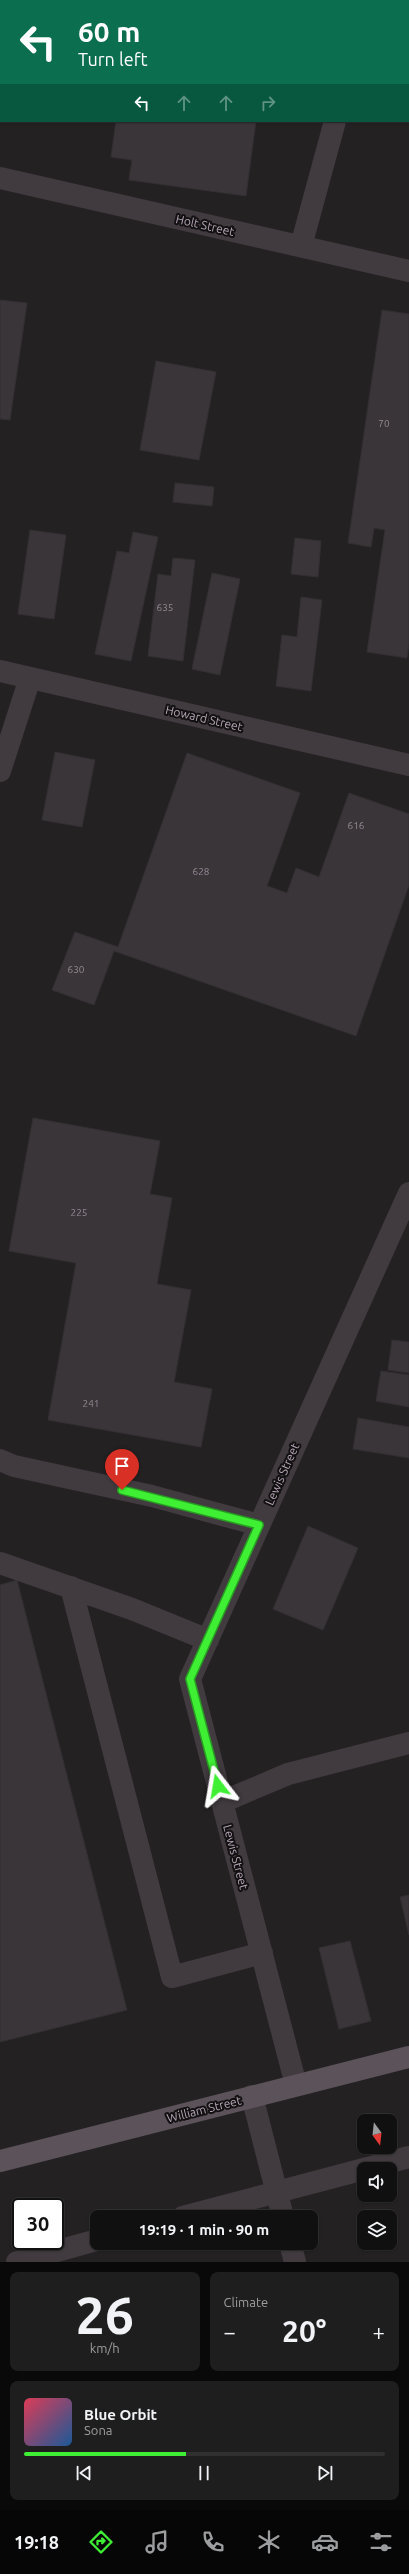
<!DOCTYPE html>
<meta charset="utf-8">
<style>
:root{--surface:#111010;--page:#1e1e1e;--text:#f1f3f6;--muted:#9c9d9f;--line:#303030;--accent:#3eef34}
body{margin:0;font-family:Ubuntu,sans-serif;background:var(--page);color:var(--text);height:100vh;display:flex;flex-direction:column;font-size:15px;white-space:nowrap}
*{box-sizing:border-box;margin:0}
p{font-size:13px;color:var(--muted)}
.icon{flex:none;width:22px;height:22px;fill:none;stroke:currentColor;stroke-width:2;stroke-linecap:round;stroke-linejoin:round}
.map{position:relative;height:2262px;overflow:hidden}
.panel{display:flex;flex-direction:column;gap:10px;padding:10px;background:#090909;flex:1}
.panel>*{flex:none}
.banner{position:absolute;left:0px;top:0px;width:409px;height:122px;box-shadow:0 1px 3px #0004,0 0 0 1px var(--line);background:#0b6e4f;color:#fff;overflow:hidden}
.needle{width:26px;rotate:165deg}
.tools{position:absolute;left:357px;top:2114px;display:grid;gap:8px}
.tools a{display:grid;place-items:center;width:40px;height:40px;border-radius:8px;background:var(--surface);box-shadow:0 1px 3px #0004,0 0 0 1px var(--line);font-size:20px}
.speed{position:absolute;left:12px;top:2198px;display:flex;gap:8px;font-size:20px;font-weight:700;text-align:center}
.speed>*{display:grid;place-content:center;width:52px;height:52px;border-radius:50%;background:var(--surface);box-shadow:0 1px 3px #0004,0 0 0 1px var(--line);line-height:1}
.speed .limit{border:2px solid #111;border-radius:6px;background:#fff;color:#111}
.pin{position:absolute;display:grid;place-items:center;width:34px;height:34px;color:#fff;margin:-41px -17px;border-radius:50% 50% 50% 0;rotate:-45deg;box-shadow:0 0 4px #0007}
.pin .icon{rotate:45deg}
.me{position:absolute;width:44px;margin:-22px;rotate:346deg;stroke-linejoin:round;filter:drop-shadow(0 0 3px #0008)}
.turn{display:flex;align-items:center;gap:14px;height:84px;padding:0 12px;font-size:18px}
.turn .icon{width:52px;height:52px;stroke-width:2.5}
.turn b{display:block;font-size:28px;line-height:34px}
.lanes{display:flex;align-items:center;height:38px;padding:0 12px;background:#0003;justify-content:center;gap:20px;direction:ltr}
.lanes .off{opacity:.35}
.big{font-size:30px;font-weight:600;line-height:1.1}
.panel .tile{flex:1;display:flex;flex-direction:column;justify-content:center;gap:6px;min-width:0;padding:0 14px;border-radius:8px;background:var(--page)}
.panel .dial{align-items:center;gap:0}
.dial b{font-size:52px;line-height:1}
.song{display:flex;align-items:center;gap:12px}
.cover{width:48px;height:48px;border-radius:6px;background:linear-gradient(135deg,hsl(350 70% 55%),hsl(210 70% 35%))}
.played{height:4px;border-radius:2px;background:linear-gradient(90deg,var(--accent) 45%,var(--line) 45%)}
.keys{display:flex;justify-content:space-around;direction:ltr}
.heat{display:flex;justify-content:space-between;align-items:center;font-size:22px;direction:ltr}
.panel .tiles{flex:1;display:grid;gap:10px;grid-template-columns:1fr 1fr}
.tile:last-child{grid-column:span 2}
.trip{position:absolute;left:90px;top:2210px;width:228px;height:40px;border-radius:8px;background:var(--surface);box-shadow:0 1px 3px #0004,0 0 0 1px var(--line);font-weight:600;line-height:40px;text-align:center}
.tab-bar{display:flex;height:64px;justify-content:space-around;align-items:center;background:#070606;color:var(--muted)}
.tab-bar .icon{width:28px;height:28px}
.tab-bar .selected{color:var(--accent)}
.tab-bar b{font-size:18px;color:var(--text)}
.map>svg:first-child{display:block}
</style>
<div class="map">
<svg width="409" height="2262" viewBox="0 0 409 2262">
<rect width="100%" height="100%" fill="#171516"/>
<path fill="#242123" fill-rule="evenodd" d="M0,0H409V2262H0ZM1,1H408V121H1ZM364,2121H390V2147H364ZM364,2169H390V2195H364ZM21,2207H55V2241H21ZM97,2217H311V2243H97ZM364,2217H390V2243H364Z"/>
<path fill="#393538" stroke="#332f32" d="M37,0H324L37,1Z
M116,121H256L246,196L129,180L132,160L111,157Z
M0,300L27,303L10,420L0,419Z
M382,310L409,314V643L407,658L367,652L385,530L374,528L371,547L348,543Z
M156,361L216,372L199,460L140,450Z
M175,483L214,487L212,506L173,502Z
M30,530L66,535L54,619L18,614Z
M133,532L158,537L131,661L95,654L117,551L129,553Z
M295,538L321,541L318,577L291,574Z
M173,558L195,560L183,661L148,656L158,574L171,576Z
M212,573L240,579L220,675L192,669Z
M301,597L322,600L311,691L276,686L282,635L297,637Z
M55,752L95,760L82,827L42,820Z
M187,753L300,793L267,886L287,893L296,868L319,877L349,793L409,814V885L356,1036L114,951L94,1005L52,990L75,932L118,947Z
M33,1118L160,1141L150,1194L172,1198L157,1284L191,1290L174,1382L212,1389L201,1447L48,1420L76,1263L9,1251Z
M392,1340L409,1342V1373L388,1370Z
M381,1371L409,1375V1407L376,1401Z
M358,1418L409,1427V1458L353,1449Z
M308,1526L358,1548L323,1630L273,1609Z
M17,1580L127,2010L0,2042V1585Z
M409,1895V1935L400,1897Z
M350,1941L371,2021L339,2029L319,1948Z"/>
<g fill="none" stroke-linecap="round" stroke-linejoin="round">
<path stroke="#413b40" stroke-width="22" d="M369,1V0
M0,178L409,271
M301,246L335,121
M0,671L409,765
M0,771L30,678
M0,1460L14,1466L152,1496L259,1525
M0,1563L132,1609L208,1640
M71,1587L172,1977L262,1953
M222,1802L288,1774L409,1743
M296,2085L190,1679L409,1193
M252,2096L283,2217
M364,2169L409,2157
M183,2217L364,2169
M290,2243L295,2262
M17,2262L97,2240"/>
<path stroke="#5b525a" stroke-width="22" d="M0,2161L409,2057"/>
</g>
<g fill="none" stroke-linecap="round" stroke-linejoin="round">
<defs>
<path id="route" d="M122,1490L259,1525L190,1679L218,1786"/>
</defs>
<use href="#route" stroke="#289b22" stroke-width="10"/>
<use href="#route" stroke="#3eef34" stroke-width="7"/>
</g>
<g text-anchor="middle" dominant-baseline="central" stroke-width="4" stroke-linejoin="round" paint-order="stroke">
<g font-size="10" fill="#978a97">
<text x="384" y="423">70</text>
<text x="165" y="607">635</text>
<text x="356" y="825">616</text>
<text x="201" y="871">628</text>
<text x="76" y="969">630</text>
<text x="79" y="1212">225</text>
<text x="91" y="1403">241</text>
</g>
<g font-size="12" fill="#b6a7b7" stroke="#121011">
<text transform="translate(205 225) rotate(13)">Holt Street</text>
<text transform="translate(204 718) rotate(13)">Howard Street</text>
<text transform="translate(282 1474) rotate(-66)">Lewis Street</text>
<text transform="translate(236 1857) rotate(75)">Lewis Street</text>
<text transform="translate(204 2109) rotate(-14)">William Street</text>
</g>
</g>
</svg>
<div class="tools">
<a><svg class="needle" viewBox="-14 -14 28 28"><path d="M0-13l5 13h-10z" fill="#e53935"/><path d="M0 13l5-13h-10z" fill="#9c9d9f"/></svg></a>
<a><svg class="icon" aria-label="sound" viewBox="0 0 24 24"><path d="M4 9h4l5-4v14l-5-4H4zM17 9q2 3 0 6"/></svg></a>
<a><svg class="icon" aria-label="layers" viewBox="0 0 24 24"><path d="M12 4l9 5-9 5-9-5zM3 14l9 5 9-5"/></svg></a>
</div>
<div class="speed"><div class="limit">30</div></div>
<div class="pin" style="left:122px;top:1490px;background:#d93025"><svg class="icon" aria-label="arrive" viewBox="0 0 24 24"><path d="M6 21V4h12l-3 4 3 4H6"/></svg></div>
<svg class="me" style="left:218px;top:1786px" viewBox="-20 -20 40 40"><path d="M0-17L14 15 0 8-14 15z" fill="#3eef34" stroke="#fff" stroke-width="4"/></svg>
<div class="trip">19:19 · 1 min · 90 m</div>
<div class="banner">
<div class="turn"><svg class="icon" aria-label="left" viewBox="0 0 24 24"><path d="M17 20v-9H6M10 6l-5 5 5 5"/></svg><div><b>60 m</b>Turn left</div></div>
<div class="lanes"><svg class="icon" aria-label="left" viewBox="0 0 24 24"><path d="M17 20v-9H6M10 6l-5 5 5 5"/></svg><svg class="icon off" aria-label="ahead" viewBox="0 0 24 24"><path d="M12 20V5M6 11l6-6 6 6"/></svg><svg class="icon off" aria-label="ahead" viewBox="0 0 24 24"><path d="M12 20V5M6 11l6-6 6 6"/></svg><svg class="icon off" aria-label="right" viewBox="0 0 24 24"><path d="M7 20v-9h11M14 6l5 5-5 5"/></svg></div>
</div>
</div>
<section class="panel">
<div class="tiles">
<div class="tile dial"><b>26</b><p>km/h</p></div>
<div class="tile"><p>Climate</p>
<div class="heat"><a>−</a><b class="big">20°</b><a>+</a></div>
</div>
<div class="tile">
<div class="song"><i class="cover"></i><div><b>Blue Orbit</b><p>Sona</p></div></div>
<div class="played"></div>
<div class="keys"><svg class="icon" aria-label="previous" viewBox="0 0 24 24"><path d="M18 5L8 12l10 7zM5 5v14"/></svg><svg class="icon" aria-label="pause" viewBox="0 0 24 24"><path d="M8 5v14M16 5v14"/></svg><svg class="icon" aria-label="next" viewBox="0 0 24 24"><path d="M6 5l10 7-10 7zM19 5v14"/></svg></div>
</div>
</div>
</section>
<nav class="tab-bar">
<b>19:18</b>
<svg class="icon selected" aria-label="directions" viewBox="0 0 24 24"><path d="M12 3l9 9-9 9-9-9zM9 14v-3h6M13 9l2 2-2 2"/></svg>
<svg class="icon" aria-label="music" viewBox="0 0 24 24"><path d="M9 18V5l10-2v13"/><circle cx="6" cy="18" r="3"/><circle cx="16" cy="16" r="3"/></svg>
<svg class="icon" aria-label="phone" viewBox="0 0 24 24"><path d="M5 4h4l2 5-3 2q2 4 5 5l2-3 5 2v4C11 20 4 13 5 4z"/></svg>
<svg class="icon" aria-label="climate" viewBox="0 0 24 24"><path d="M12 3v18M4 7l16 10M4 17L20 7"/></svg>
<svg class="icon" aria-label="car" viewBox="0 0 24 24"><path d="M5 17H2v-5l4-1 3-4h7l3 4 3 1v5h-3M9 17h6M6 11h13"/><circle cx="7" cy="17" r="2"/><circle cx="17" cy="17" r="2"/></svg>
<svg class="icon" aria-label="filters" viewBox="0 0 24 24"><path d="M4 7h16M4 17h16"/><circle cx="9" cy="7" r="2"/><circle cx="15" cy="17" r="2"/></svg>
</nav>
